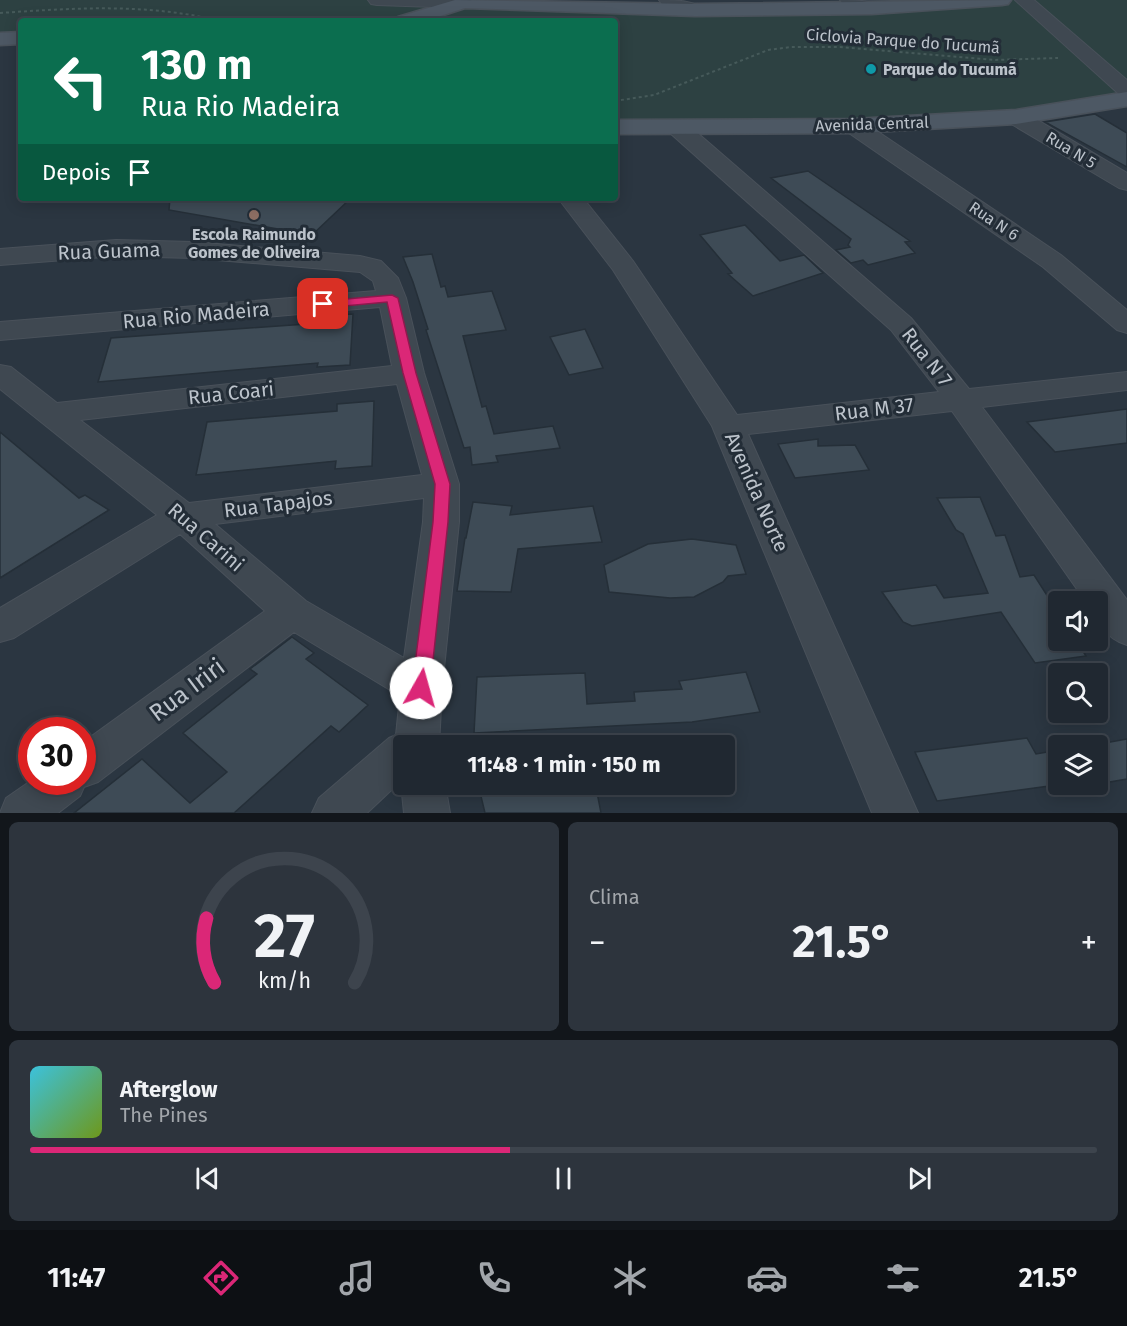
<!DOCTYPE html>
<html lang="pt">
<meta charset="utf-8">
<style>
:root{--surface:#202831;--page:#2d343d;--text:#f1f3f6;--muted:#a2a6ab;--line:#3d444d;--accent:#db2777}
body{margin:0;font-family:"Fira Sans",sans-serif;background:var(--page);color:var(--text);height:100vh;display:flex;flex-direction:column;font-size:22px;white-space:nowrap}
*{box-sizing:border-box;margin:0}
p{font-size:20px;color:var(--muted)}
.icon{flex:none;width:33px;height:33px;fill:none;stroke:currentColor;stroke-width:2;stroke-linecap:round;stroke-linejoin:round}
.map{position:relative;height:813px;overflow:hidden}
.drawer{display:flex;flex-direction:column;gap:9px;padding:9px;background:#12161b;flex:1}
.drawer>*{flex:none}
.hud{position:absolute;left:18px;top:18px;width:600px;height:183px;border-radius:6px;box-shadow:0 3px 15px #0003,0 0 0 2px var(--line);background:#0b6e4f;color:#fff;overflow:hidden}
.buttons{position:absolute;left:1048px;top:591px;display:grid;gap:12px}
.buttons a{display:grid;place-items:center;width:60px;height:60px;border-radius:6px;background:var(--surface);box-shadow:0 3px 15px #0003,0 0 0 2px var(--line);font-size:30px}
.speed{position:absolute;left:18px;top:717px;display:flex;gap:12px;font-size:30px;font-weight:700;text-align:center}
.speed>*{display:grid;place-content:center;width:78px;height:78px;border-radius:50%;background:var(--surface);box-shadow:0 3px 15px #0003,0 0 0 2px var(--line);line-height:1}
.speed .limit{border:9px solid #d22;background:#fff;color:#111}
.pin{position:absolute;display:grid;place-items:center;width:51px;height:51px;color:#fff;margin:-26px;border-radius:12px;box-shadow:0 3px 9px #0006}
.me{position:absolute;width:66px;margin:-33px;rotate:7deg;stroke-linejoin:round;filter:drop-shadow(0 0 4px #0008)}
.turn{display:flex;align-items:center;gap:21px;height:126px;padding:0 24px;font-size:27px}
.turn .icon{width:78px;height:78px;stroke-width:2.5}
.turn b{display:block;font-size:42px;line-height:51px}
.then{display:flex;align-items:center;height:57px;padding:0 24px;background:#0003;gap:12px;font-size:22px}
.big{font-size:45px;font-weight:700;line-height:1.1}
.drawer .tile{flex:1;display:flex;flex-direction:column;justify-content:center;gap:9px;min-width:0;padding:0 21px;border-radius:9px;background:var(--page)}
.drawer .dial{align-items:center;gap:0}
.dial svg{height:156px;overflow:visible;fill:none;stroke:var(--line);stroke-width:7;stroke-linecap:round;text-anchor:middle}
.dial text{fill:var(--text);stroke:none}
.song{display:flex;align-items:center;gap:18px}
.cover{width:72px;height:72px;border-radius:9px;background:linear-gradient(135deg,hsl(190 70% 55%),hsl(80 70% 35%))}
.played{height:6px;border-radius:3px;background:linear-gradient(90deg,var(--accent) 45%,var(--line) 45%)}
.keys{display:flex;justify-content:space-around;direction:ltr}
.heat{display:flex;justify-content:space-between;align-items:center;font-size:33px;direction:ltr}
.drawer .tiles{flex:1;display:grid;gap:9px;grid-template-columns:1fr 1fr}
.tile:last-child{grid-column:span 2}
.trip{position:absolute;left:393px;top:735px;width:342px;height:60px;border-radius:6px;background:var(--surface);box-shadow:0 3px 15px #0003,0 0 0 2px var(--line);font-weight:700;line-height:60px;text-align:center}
.tab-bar{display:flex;height:96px;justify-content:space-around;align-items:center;background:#0d1014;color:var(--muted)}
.tab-bar .icon{width:42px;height:42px}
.tab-bar .active{color:var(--accent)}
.tab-bar b{font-size:27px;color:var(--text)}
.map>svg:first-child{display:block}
</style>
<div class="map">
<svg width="1127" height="813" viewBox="0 0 1127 813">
<rect width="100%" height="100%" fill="#2b3641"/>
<path fill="#2d4142" d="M0,0H377L872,8L1002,0H1127V99L1016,117L615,127V21H21V38L0,39Z"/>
<path fill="#3e4b56" stroke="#252f38" stroke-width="1.5" d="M1095,114L1127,133V167L1045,122Z
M808,171L910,241L905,242L915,253L868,265L863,260L851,263L836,250L850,247L848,245L851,239L771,178Z
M170,198H351L312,235L169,210Z
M745,225L780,261L804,255L823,273L753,296L728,274L732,273L700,235Z
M432,254L441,287L445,286L448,297L492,291L506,330L463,336L482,407L486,406L494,434L553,426L560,448L496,456L498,462L472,465L470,447L464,448L426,330L428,329L413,282L403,257Z
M353,314L350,365L317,367L318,363L98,382L111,338L320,323V316Z
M585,329L603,368L569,375L550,337Z
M374,401L372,466L335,469L336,461L196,475L207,422L337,411V404Z
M1127,409V443L1055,452L1027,422Z
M0,432L79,498L85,495L109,510L0,578Z
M818,439V446L855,445L869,470L795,478L778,444Z
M980,497L996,536L1005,535L1020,577L1034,575L1059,614V640H1076L1086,656L1035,663L1001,612L912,626L903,622L882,592L936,585L944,598L988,593L963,534L956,530L937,498Z
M473,502L512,506L510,515L593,506L602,542L518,549L511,592L457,591L465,538H466Z
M692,539L736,545L746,574L728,576L723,582L694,597L670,598L609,592L604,565L648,544Z
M292,637L314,653L306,659L368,705L339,732L331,726L234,813H74L142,759L190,803L227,772L183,733L257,674L250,669Z
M746,672L760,712L692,722L474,733L477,677L585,673L587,704L635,701L634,692L682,689L679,681Z
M1027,738L1036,754L1059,750V784H1064L937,801L915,752Z
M1127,739V779L1098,784V746H1088Z
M478,784H528L530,794L596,787L601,813H485Z"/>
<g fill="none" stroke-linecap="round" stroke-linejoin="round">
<defs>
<path id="street" d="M368,0H471L473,3L470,7L464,8L377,5L371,4Z
M659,0C674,0 694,0 704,10L701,14H689L662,4Z
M840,0C854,0 871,0 881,8L878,12L872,13L843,4Z
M1015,0H1034L1127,80V97L1120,95Z
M1016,111L1024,112L1127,173V190L1119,188L1008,122L1005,117L1008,112Z
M854,120L862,121L1061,255L1127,310V333L1117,330L1043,267L846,131L843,126L846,121Z
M678,121L686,123L911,318L969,389L1127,372V390L982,407L1127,600V645C1105,638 1098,624 1098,602H1086L952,411L748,434L918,813H872L712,426L613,270L558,198H583L633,261L737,415L939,392L891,330L670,133L667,128L670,123Z
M116,240L193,242L360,256L381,261L398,278L406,298L424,373L459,484V522L442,688L439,746H404V784H445L450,813H404L401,784L402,780L367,813H312L319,798L389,738L396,735L400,696L294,632L98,782L84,787L80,796L58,813H0L6,798L32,780L82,782V743L265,611L180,534L14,638L0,642V608L157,515L0,389V365L11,367L57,403L392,366L380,307L0,340V322L376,291L373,281L360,272L193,258L116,256L0,265V249ZM397,384L422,475L189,503L80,420ZM424,498L423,522L404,658L306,601L215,524Z"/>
<path id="secondary" d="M455,0L695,4L1011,0L1008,4L1002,5L872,14L695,16L465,8L425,21H396L398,17Z
M21,32V44L0,45V33Z
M1127,92V106L1016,124L854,133L615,134V120L854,119L1016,110Z"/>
</defs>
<use href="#street" stroke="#49515a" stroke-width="2"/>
<use href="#secondary" stroke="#49515a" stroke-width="3"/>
<path stroke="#465a5a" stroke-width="2" stroke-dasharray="3 3" stroke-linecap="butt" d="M0,13C74,8 147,3 220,21
M615,101L654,95L768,50L791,47H840L994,60L1058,58"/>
<use href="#street" fill="#3f4851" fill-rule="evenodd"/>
<use href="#secondary" fill="#4d5864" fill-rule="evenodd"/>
</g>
<path fill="#db2777" stroke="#8e194d" stroke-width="1.5" d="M392,295L398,298L416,373L450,484L448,522L430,688L427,693L421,696L415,693L412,688L433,522L435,484L403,373L387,302L323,308L317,304L323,301Z"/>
<circle fill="#0f9aa8" stroke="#232d37" stroke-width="2" cx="871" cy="69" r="6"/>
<circle fill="#8d6e63" stroke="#232d37" stroke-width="2" cx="254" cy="215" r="6"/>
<g text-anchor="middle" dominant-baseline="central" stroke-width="6" stroke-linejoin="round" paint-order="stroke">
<g font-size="16" fill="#bcc3cb" stroke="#232d37">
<text transform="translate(903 41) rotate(4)">Ciclovia Parque do Tucumã</text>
<text transform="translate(872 124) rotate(-2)">Avenida Central</text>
<text transform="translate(1071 150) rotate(31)">Rua N 5</text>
<text transform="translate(994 221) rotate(34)">Rua N 6</text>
</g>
<g font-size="16" font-weight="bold" fill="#bcc3cb" stroke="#232d37" text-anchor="start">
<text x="883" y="69">Parque do Tucumã</text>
<text x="254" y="234" text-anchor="middle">Escola Raimundo<tspan x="254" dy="18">Gomes de Oliveira</tspan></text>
</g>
<g font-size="20" fill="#bcc3cb" stroke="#232d37">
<text transform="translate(109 251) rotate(-2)">Rua Guama</text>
<text transform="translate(196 315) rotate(-5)">Rua Rio Madeira</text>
<text transform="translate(927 357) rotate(52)">Rua N 7</text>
<text transform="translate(231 393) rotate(-6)">Rua Coari</text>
<text transform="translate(874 409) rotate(-7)">Rua M 37</text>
<text transform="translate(757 492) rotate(66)">Avenida Norte</text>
<text transform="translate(278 504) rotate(-7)">Rua Tapajos</text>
<text transform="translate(206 537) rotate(41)">Rua Carini</text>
</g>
<g font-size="24" fill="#bcc3cb" stroke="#232d37">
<text transform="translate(187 690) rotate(-37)">Rua Iriri</text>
</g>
</g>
</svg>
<div class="buttons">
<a><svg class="icon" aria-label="sound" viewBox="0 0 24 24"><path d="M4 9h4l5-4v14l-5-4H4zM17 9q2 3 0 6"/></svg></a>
<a><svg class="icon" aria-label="search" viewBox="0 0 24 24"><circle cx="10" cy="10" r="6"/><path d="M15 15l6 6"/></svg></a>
<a><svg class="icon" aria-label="layers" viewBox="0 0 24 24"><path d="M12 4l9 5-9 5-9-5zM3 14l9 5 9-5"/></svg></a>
</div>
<div class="speed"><div class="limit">30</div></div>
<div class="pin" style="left:323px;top:304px;background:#d93025"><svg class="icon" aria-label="arrive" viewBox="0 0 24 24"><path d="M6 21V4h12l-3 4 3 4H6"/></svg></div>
<svg class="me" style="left:421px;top:688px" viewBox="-20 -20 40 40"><circle r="19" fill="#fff"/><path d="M0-13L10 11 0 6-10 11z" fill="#db2777"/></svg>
<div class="trip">11:48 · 1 min · 150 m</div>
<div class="hud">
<div class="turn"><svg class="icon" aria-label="left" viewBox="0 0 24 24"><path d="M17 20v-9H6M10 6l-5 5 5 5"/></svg><div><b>130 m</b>Rua Rio Madeira</div></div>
<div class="then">Depois<svg class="icon" aria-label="arrive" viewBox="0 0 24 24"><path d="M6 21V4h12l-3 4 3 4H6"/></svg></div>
</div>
</div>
<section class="drawer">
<div class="tiles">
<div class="tile dial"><svg viewBox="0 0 100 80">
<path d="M14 69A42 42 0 1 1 86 69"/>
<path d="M14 69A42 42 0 0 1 10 36" stroke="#db2777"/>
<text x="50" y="56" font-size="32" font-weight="700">27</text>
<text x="50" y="72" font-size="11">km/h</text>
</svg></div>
<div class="tile"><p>Clima</p>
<div class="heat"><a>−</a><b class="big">21.5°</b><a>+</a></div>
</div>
<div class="tile">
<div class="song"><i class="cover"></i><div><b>Afterglow</b><p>The Pines</p></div></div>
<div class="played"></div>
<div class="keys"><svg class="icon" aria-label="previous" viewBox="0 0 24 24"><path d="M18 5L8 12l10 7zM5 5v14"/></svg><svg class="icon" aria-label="pause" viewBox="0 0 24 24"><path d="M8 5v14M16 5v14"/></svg><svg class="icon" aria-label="next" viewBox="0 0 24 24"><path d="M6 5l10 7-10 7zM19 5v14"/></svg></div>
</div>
</div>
</section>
<nav class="tab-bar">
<b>11:47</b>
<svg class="icon active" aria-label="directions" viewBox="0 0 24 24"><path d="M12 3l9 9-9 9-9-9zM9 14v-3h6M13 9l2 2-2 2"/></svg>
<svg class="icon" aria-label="music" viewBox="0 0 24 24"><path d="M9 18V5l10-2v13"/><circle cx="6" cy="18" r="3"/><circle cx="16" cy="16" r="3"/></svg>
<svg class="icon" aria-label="phone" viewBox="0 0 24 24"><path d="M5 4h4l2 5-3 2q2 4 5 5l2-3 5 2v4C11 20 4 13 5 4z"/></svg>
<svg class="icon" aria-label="climate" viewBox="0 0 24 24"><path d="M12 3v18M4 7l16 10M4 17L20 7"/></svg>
<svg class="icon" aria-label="car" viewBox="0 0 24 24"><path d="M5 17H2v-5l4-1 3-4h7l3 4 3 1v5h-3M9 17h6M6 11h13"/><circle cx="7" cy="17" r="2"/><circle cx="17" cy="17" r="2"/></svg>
<svg class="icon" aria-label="filters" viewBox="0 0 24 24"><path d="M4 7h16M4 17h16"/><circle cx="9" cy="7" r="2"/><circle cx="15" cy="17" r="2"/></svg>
<b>21.5°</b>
</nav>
